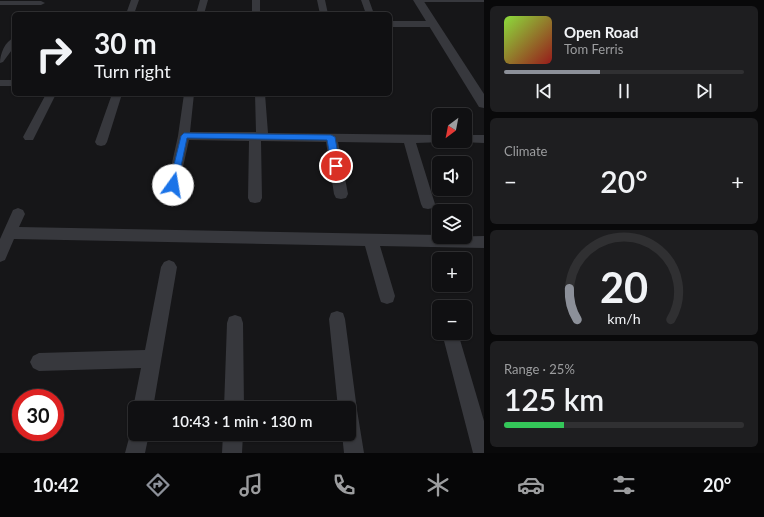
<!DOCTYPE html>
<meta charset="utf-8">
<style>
:root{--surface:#101012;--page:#1e1e20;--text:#f1f3f6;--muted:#9c9d9f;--line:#303032;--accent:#8c9099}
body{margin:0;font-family:Lato,sans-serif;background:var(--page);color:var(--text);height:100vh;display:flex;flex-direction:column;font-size:15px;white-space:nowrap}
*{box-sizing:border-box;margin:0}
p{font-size:13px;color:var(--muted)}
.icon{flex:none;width:22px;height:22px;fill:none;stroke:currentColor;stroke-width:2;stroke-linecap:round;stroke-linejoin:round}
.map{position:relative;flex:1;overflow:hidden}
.sheet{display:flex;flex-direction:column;gap:6px;padding:6px;background:#09090a;width:280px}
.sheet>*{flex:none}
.banner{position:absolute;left:12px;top:12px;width:380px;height:84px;border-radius:6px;box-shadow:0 1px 3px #0004,0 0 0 1px var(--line);background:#101012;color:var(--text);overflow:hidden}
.needle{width:26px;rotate:212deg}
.tools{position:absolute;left:432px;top:108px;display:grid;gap:8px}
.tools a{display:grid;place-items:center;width:40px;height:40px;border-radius:6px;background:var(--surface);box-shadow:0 1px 3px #0004,0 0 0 1px var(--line);font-size:20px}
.speed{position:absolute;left:12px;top:389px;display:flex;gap:8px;font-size:20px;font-weight:700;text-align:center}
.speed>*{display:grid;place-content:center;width:52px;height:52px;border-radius:50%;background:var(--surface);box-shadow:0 1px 3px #0004,0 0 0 1px var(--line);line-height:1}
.speed .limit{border:6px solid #d22;background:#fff;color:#111}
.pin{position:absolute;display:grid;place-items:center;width:34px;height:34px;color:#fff;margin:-17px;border:2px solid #fff;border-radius:50%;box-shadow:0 1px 4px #0007}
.me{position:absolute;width:44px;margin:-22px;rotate:13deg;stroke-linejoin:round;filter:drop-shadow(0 0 3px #0008)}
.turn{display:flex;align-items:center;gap:14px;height:84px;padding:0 16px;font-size:18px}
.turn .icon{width:52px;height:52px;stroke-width:2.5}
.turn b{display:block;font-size:28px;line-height:34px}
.big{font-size:30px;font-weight:600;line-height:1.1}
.sheet .widget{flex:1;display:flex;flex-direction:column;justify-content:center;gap:6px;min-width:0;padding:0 14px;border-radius:6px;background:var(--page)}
.sheet .dial{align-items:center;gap:0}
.dial svg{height:104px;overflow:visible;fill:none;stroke:var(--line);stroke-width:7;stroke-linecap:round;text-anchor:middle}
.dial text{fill:var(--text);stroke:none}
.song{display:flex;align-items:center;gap:12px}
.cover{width:48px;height:48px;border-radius:6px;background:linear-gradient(135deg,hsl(90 70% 55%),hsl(0 70% 35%))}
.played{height:4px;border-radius:2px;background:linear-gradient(90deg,var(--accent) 40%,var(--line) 40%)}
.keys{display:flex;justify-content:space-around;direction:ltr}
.heat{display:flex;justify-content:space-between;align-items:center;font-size:22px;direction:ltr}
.charge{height:6px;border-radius:3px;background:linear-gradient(90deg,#34c759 25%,var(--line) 0)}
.trip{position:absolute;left:128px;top:401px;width:228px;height:40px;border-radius:6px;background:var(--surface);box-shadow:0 1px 3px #0004,0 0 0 1px var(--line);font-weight:600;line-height:40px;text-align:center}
.tab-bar{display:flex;height:64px;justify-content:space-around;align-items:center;background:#060607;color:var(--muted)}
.tab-bar .icon{width:28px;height:28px}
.tab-bar .on{color:var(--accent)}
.tab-bar b{font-size:18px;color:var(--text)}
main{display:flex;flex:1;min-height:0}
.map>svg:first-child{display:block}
</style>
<main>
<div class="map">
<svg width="484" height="453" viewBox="0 0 484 453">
<rect width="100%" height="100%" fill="#161618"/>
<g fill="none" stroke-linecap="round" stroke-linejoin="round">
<path fill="#37383d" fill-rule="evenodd" d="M131,0H139L134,14H126Z
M200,0H208L204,14H196Z
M252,0H260V14H252Z
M317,0H325L328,14H320Z
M361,0H369L374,14H366Z
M414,0H484V2H418Z
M0,1H41L45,3L41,5H0Z
M390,21H433L437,24L433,27H390Z
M14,38V47L3,62L0,63C0,54 5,41 14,38Z
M0,80H14V86H0Z
M46,94H56L33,140H25L23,137Z
M112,94H122L107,142L105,145L101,146L97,145L95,142Z
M184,94H194L190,132H256L255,94H265L268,133L439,135V141L443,142L416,143L435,204L433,208L428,209L423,208L421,204L404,143L338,142L348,194L346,198L341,199L336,198L334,194L326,142L261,141L262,198L260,202L255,203L250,202L248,198L249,141L189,140L179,185L178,189L173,190L168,189L167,185L178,136Z
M465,135H484V143L461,142L465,141Z
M18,208L23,210L25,214L19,227L439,235V237L484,236V248L380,246L395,296L393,302L387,304L381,302L379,296L365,246L14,239L5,260L0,262V239L13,210Z
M169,260L174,262L177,267L153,408H135V412L133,408L141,368L39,371L33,368L30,362L33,356L39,353L145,350L161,267L164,262Z
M337,311L343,313L345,319L357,410L364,453H344L342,434H349V408H338L329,319L331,313Z
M235,315L241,317L243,323L244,408H224L227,323L229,317Z
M442,333H458L484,421V453H473Z
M135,426V434H149L145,453H125L132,427Z
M223,434H243L242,453H222Z"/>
<path fill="#37383d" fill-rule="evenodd" d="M413,0H423L484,94V108L479,107Z"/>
</g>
<path fill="#1a73e8" stroke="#114b97" d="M184,133L331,135L335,137L340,166L336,169L332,166L327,140L187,138L177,185L173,189L169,185L181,136Z"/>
</svg>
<div class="tools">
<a><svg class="needle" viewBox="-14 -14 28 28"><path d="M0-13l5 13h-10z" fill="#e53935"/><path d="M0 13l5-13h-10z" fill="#9c9d9f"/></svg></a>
<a><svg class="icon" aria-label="sound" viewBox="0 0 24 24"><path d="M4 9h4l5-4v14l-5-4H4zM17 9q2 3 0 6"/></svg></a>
<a><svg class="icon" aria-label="layers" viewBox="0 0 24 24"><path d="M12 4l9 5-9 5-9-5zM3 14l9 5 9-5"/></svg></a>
<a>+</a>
<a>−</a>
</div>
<div class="speed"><div class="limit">30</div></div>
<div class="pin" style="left:336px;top:166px;background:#d93025"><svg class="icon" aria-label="arrive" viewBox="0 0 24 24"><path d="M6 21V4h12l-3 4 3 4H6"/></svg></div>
<svg class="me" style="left:173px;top:185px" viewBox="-20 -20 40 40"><circle r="19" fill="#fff"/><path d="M0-13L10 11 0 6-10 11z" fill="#1a73e8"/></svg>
<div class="trip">10:43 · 1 min · 130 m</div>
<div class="banner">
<div class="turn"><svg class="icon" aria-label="right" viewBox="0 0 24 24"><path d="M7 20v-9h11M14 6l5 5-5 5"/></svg><div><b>30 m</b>Turn right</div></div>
</div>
</div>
<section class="sheet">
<div class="widget">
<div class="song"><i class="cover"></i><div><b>Open Road</b><p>Tom Ferris</p></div></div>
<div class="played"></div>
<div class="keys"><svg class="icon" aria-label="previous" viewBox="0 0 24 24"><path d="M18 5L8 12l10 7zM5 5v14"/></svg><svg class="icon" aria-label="pause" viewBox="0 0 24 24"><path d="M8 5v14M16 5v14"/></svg><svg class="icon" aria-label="next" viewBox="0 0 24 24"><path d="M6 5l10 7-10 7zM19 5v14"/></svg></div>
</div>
<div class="widget"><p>Climate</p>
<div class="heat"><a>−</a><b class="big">20°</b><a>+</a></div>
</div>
<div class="widget dial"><svg viewBox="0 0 100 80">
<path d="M14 69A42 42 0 1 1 86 69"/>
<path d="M14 69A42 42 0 0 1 8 45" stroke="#8c9099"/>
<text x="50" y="56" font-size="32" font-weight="700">20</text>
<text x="50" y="72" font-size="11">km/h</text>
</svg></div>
<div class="widget"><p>Range · 25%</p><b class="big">125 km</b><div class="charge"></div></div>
</section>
</main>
<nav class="tab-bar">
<b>10:42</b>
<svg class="icon on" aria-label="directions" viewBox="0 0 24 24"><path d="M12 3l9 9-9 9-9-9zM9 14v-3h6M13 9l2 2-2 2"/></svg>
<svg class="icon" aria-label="music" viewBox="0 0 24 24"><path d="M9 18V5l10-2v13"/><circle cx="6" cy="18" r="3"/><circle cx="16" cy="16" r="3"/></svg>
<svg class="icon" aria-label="phone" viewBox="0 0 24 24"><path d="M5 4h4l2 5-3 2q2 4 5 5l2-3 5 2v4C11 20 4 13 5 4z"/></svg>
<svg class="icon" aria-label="climate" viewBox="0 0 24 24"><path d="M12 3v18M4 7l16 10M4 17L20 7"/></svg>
<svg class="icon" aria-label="car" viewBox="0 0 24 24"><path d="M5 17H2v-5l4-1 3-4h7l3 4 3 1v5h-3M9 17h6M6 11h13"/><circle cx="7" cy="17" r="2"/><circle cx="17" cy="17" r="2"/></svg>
<svg class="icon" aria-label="filters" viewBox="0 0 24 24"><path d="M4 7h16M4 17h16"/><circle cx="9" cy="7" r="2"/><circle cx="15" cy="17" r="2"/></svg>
<b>20°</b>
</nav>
